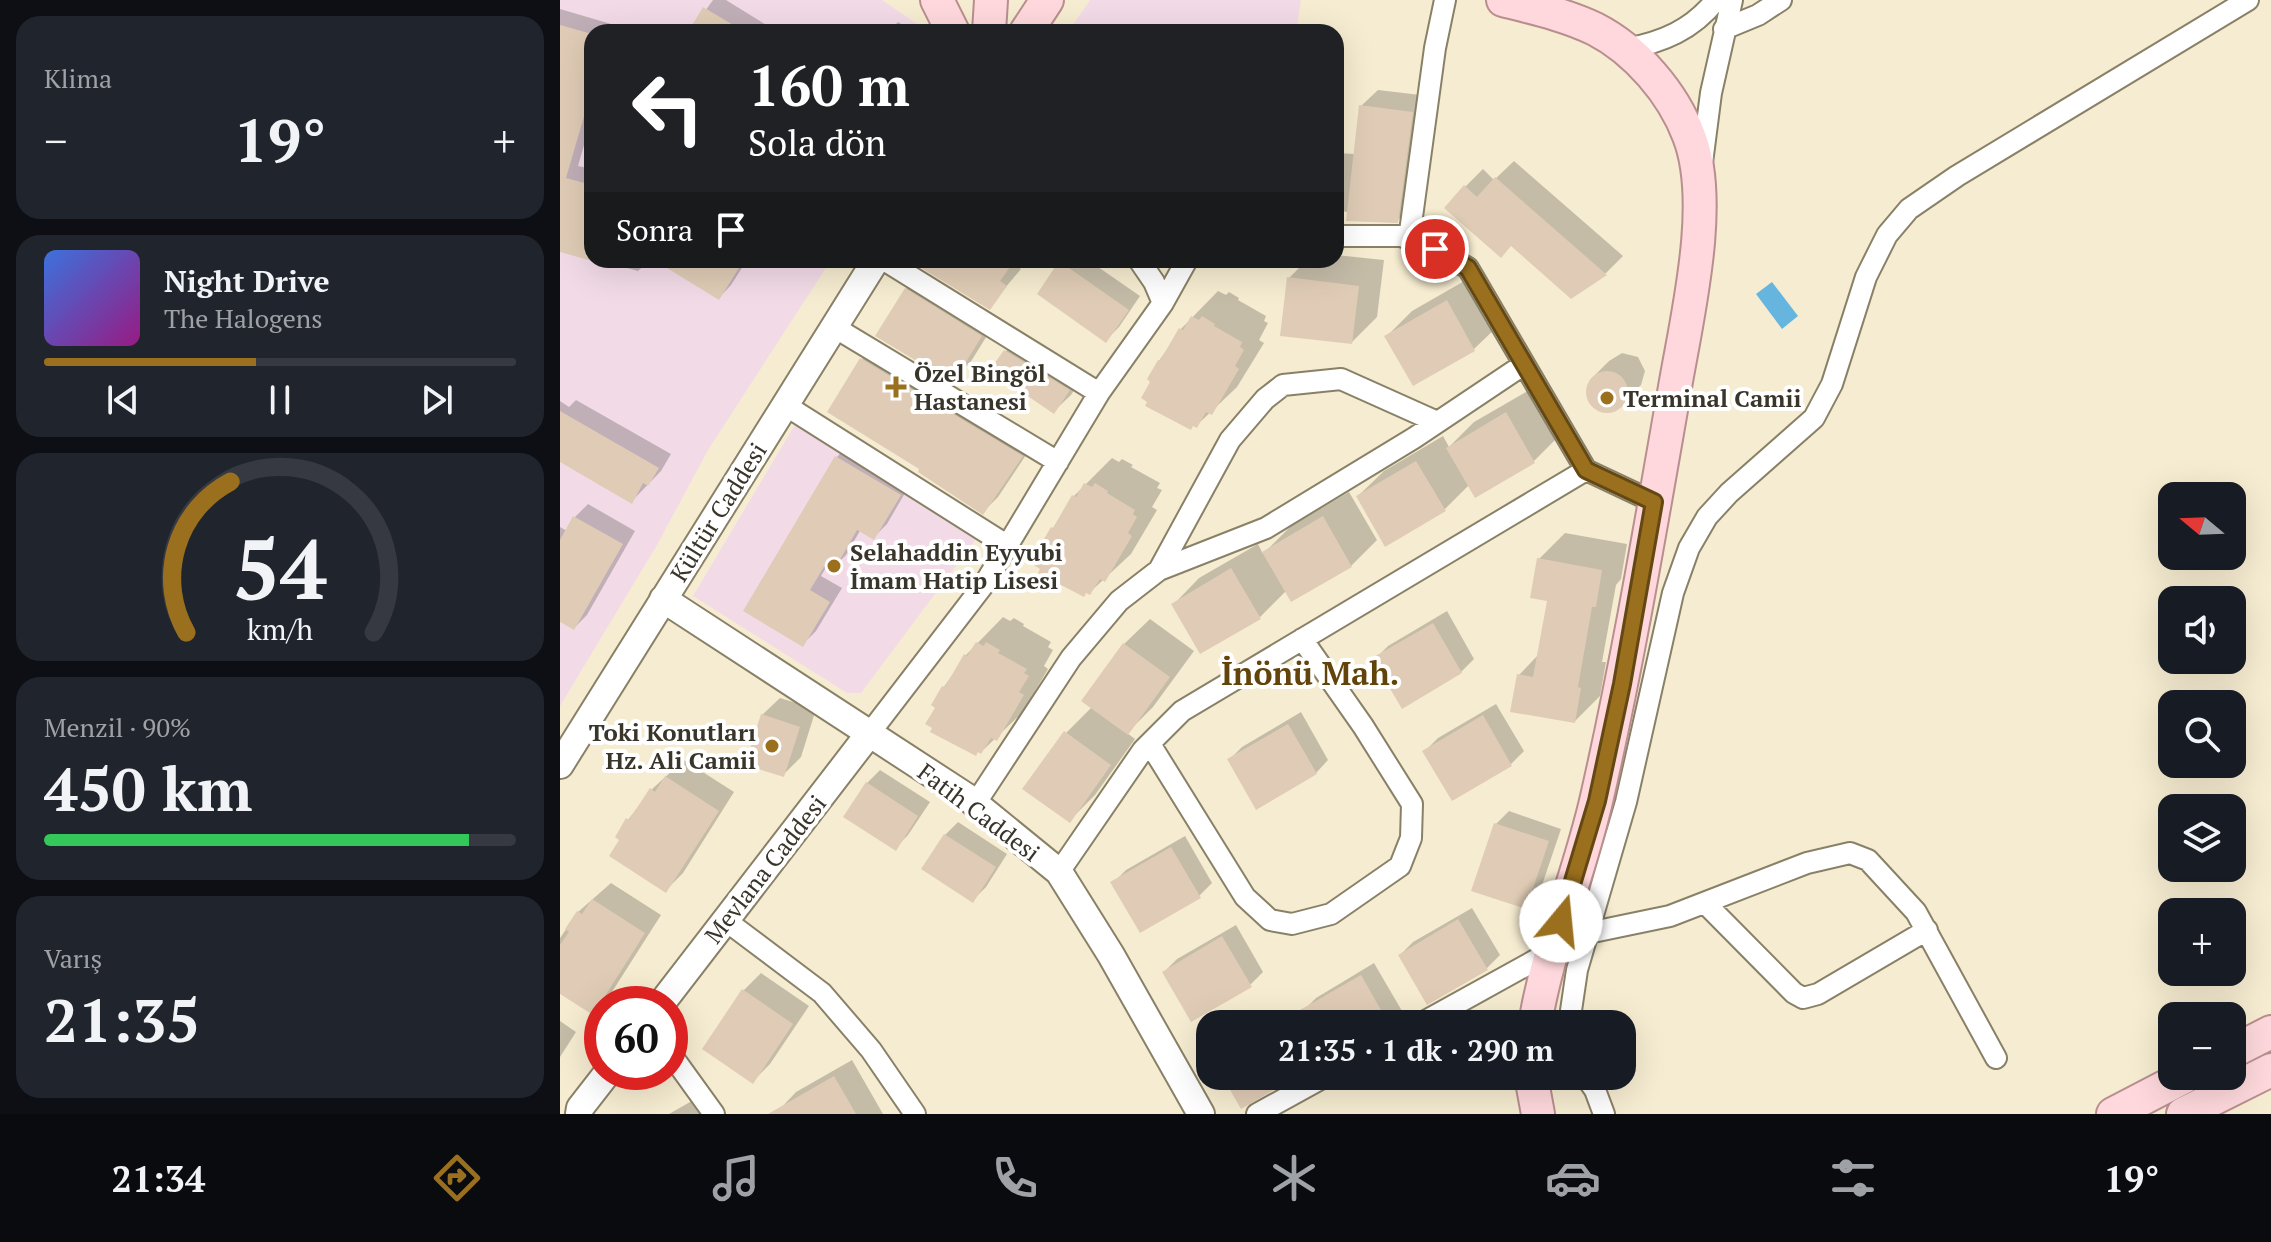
<!DOCTYPE html>
<html lang="tr">
<meta charset="utf-8">
<style>
:root{--surface:#171b24;--page:#20242c;--text:#f1f3f6;--muted:#9ea1a6;--line:#363941;--accent:#9a6f1d}
body{margin:0;font-family:"PT Serif",serif;background:var(--page);color:var(--text);height:100vh;display:flex;flex-direction:column;font-size:30px;white-space:nowrap}
*{box-sizing:border-box;margin:0}
p{font-size:26px;color:var(--muted)}
.icon{flex:none;width:44px;height:44px;fill:none;stroke:currentColor;stroke-width:2;stroke-linecap:round;stroke-linejoin:round}
.map{position:relative;flex:1;overflow:hidden}
.side{display:flex;flex-direction:column;gap:16px;padding:16px;background:#0d0f14;width:560px}
.side>*{flex:none}
.guide{position:absolute;left:24px;top:24px;width:760px;height:244px;border-radius:24px;box-shadow:0 8px 32px #0002;background:#202124;color:#fff;overflow:hidden}
.needle{width:52px;rotate:289deg}
.controls{position:absolute;left:1598px;top:482px;display:grid;gap:16px}
.controls a{display:grid;place-items:center;width:88px;height:88px;border-radius:16px;background:var(--surface);box-shadow:0 8px 32px #0002;font-size:40px}
.speed{position:absolute;left:24px;top:986px;display:flex;gap:16px;font-size:40px;font-weight:700;text-align:center}
.speed>*{display:grid;place-content:center;width:104px;height:104px;border-radius:50%;background:var(--surface);box-shadow:0 8px 32px #0002;line-height:1}
.speed .limit{border:12px solid #d22;background:#fff;color:#111}
.pin{position:absolute;display:grid;place-items:center;width:68px;height:68px;color:#fff;margin:-34px;border:4px solid #fff;border-radius:50%;box-shadow:0 2px 8px #0007}
.me{position:absolute;width:88px;margin:-44px;rotate:17deg;stroke-linejoin:round;filter:drop-shadow(0 0 6px #0008)}
.turn{display:flex;align-items:center;gap:28px;height:168px;padding:0 32px;font-size:36px}
.turn .icon{width:104px;height:104px;stroke-width:2.5}
.turn b{display:block;font-size:56px;line-height:68px}
.then{display:flex;align-items:center;height:76px;padding:0 32px;background:#0003;gap:16px;font-size:30px}
.big{font-size:60px;font-weight:700;line-height:1.1}
.side .widget{flex:1;display:flex;flex-direction:column;justify-content:center;gap:12px;min-width:0;padding:0 28px;border-radius:24px;background:var(--page)}
.side .dial{align-items:center;gap:0}
.dial svg{height:208px;overflow:visible;fill:none;stroke:var(--line);stroke-width:7;stroke-linecap:round;text-anchor:middle}
.dial text{fill:var(--text);stroke:none}
.song{display:flex;align-items:center;gap:24px}
.cover{width:96px;height:96px;border-radius:12px;background:linear-gradient(135deg,hsl(220 70% 55%),hsl(310 70% 35%))}
.played{height:8px;border-radius:4px;background:linear-gradient(90deg,var(--accent) 45%,var(--line) 45%)}
.keys{display:flex;justify-content:space-around;direction:ltr}
.heat{display:flex;justify-content:space-between;align-items:center;font-size:44px;direction:ltr}
.charge{height:12px;border-radius:6px;background:linear-gradient(90deg,#34c759 90%,var(--line) 0)}
.trip{position:absolute;left:636px;top:1010px;width:440px;height:80px;border-radius:24px;background:var(--surface);box-shadow:0 8px 32px #0002;font-weight:700;line-height:80px;text-align:center}
.dock{display:flex;height:128px;justify-content:space-around;align-items:center;background:#090b0e;color:var(--muted)}
.dock .icon{width:56px;height:56px}
.dock .active{color:var(--accent)}
.dock b{font-size:36px;color:var(--text)}
main{display:flex;flex:1;min-height:0}
.map>svg:first-child{display:block}
</style>
<main>
<section class="side">
<div class="widget"><p>Klima</p>
<div class="heat"><a>−</a><b class="big">19°</b><a>+</a></div>
</div>
<div class="widget">
<div class="song"><i class="cover"></i><div><b>Night Drive</b><p>The Halogens</p></div></div>
<div class="played"></div>
<div class="keys"><svg class="icon" aria-label="previous" viewBox="0 0 24 24"><path d="M18 5L8 12l10 7zM5 5v14"/></svg><svg class="icon" aria-label="pause" viewBox="0 0 24 24"><path d="M8 5v14M16 5v14"/></svg><svg class="icon" aria-label="next" viewBox="0 0 24 24"><path d="M6 5l10 7-10 7zM19 5v14"/></svg></div>
</div>
<div class="widget dial"><svg viewBox="0 0 100 80">
<path d="M14 69A42 42 0 1 1 86 69"/>
<path d="M14 69A42 42 0 0 1 31 11" stroke="#9a6f1d"/>
<text x="50" y="56" font-size="32" font-weight="700">54</text>
<text x="50" y="72" font-size="11">km/h</text>
</svg></div>
<div class="widget"><p>Menzil · 90%</p><b class="big">450 km</b><div class="charge"></div></div>
<div class="widget"><p>Varış</p><b class="big">21:35</b></div>
</section>
<div class="map">
<svg width="1711" height="1114" viewBox="0 0 1711 1114">
<rect width="100%" height="100%" fill="#f6ecd1"/>
<path fill="#f2dbe7" d="M0,0H322L369,32H32V260H271L148,450L97,545L0,706Z
M530,0H741L736,32H508Z
M236,423L419,535L301,693H287L133,596Z"/>
<path fill="#66b5df" d="M1212,282L1238,316L1222,329L1196,294Z"/>
<path fill="#0003" d="M153,0H166L218,32H130Z
M0,9L58,26L57,32H32V117L18,166L32,169V259L0,250Z
M338,22L354,32H328Z
M818,90L869,96L854,204L837,221L776,210V153L795,154L801,106Z
M954,161L1063,256L1046,273L1011,297L905,187L923,169L934,180Z
M776,255L824,260L817,317L792,342L729,278L747,260H776Z
M37,260H90L78,271Z
M104,260H187L171,285L159,298Z
M355,260H457L454,264L461,269L429,307Z
M503,260H528L580,296L559,327L546,340L501,263Z
M364,272L438,318L410,363L392,381L346,289Z
M913,276L940,324L914,349L827,336L852,311Z
M658,291L666,295L669,292L679,298L678,300L706,316L704,321L708,323L699,340L704,343L677,387L636,426L599,361L621,329Z
M463,334L526,372L511,395L493,412L433,370L446,351Z
M317,344L476,440L438,497L423,512L302,359Z
M1062,353L1078,357L1085,371L1081,385L1063,403L1047,412L1033,406L1027,392L1030,380L1049,361Z
M973,388L1000,435L974,461L916,495L909,485L885,509L798,496L824,471L883,436L889,447L914,422Z
M16,400L111,454L101,471L72,501L0,460V401L9,407Z
M289,444L352,481L327,524L314,537L301,529L286,555L273,568L268,564L261,576L282,588L256,631L243,644L185,610L277,457Z
M552,458L559,462L562,459L573,465L571,467L600,483L597,488L602,490L592,507L597,510L571,554L529,593L493,528L514,496Z
M789,492L817,540L791,566L727,590L700,617L614,604L639,578L698,544L703,554L731,526Z
M28,504L75,531L27,615L14,628L0,620V527L7,531L15,517Z
M1005,533L1067,544L1061,579L1056,585L1042,662H1046L1040,696L1015,721L959,675L979,654L989,600L979,559Z
M887,611L914,659L901,672L815,659L828,646Z
M443,617L450,621L454,618L464,624L463,626L491,642L488,647L493,650L484,666L488,669L462,713L421,752L377,708L384,687L406,655Z
M590,619L634,651L593,707L567,733L575,739L535,795L509,821L506,733L532,707L564,644Z
M220,698L256,709L241,757L223,775L202,715Z
M936,704L964,751L951,764L892,798L865,751L878,738Z
M741,712L768,760L756,773L669,760L682,747Z
M124,760L174,792L123,873L106,890L62,839L68,820L91,790Z
M320,770L370,802L348,835L335,848L307,783Z
M949,811L1001,829L979,894L966,907L936,824Z
M398,822L447,854L426,887L413,900L385,835Z
M625,836L652,883L639,896L553,883L566,870Z
M51,883L101,915L50,995L33,1013L0,992V938L18,912Z
M912,908L940,955L927,968L840,955L853,942Z
M676,925L703,972L690,985L604,972L617,959Z
M814,963L842,1011L829,1024H751L743,1011L756,998Z
M201,973L249,1006L210,1064L193,1081L183,991Z
M726,1011L733,1024H704Z
M0,1021L16,1032L0,1057Z
M292,1060L323,1114H221L219,1110L236,1092Z
M137,1098L146,1114H109Z"/>
<path fill="#e0ccb6" d="M143,7L185,32H128Z
M0,25L32,34V89L6,178L32,185V261L0,252Z
M799,105L853,112L838,223L786,221Z
M935,177L1047,275L1011,299L951,246L941,258L884,208L904,185L917,197Z
M94,260H184L159,300Z
M362,260H455L440,281L447,286L430,310L358,266Z
M499,261L569,310L546,343L477,294Z
M727,277L799,286L792,344L720,336Z
M345,288L422,336L393,383L315,336Z
M887,300L915,351L853,386L824,336Z
M631,316L639,320L642,316L655,324L654,326L682,342L680,347L684,350L675,366L679,369L652,415L646,412L637,428L633,426L631,430L585,406L587,402L581,398L590,382L587,379L598,360L600,361L619,328L623,330Z
M444,350L510,390L494,414L430,370Z
M300,358L463,456L423,515L358,472L359,469L267,412Z
M1026 392a21 21 0 1 1 42 0a21 21 0 1 1-42 0Z
M0,411L99,468L88,486L83,483L72,504L0,462Z
M946,412L975,463L915,498L886,448Z
M275,456L341,495L314,540L297,530L274,570L265,565L250,590L270,602L243,647L183,611Z
M856,461L886,511L825,547L796,496Z
M524,483L532,487L535,483L548,491L547,493L575,510L573,514L577,517L568,533L572,536L545,582L540,579L530,595L526,593L524,597L478,573L480,569L474,565L483,549L480,546L491,527L493,528L512,495L516,497Z
M13,516L63,544L14,630L0,622V540Z
M763,516L792,567L731,602L702,552Z
M977,558L1042,570L1036,607H1032L1018,687L1021,688L1015,723L950,712L957,674L973,677L987,601L970,598Z
M671,568L701,619L640,654L611,604Z
M873,623L902,673L842,709L812,658Z
M416,642L424,646L426,642L440,650L438,653L467,669L464,673L469,676L459,692L464,695L437,741L431,738L421,754L418,752L416,756L370,732L372,728L365,724L375,708L371,705L382,686L385,687L404,654L407,656Z
M563,643L610,677L568,735L521,701Z
M201,714L240,727L224,777L185,765Z
M923,715L952,766L892,801L862,751Z
M728,724L757,774L696,810L667,759Z
M504,731L551,765L510,823L462,789Z
M105,776L159,811L106,893L49,856L59,840L55,837L66,818L69,820L90,788L95,792Z
M306,782L358,816L336,851L283,817Z
M934,823L989,841L966,909L911,891Z
M384,834L436,867L413,903L361,869Z
M611,847L641,898L580,933L550,882Z
M32,899L85,933L33,1015L0,994V945L9,932L5,929L17,911L22,914Z
M898,919L928,970L867,1005L838,955Z
M662,936L692,987L631,1022L602,972Z
M801,975L829,1024H748L740,1010Z
M182,989L233,1024L193,1084L142,1049Z
M274,1076L296,1114H208Z
M662,1076H738L681,1109Z"/>
<g fill="none" stroke-linecap="round" stroke-linejoin="round">
<defs>
<path id="minor" d="M1164,29L1198,15L1221,0
M1066,49C1103,42 1132,30 1156,0
M1142,163L1151,93L1172,0
M776,236H841L875,249L908,268L1026,470L1094,502
M849,239L875,48L885,0
M324,260L539,393
M579,260L594,282L603,303
M274,327L498,462
M225,405L448,546
M599,570L670,440L705,399L723,385L781,379L877,422
M309,734L425,583L539,393L603,303L627,260
M590,744L685,897L710,920L732,924L771,914L840,866L851,838L852,804L803,726L742,639
M415,804L511,658L559,601L599,570L706,528L854,438L963,365
M499,872L583,750L622,711L1026,470
M1145,903L1234,993L1243,998L1258,994L1367,930
M165,920L262,993L311,1050L355,1114
M1028,933L1110,916L1247,863L1290,853L1308,860L1356,912L1436,1058
M860,1024L992,951
M1009,1024L1017,970L1066,802L1113,593L1129,548L1147,517L1169,493L1254,418L1272,384L1306,277L1327,235L1349,209L1397,176L1688,0
M110,1053L154,1114
M1025,1076L1035,1090L1044,1114
M697,1114L766,1076"/>
<path id="tertiary" d="M103,599L407,797L499,872L551,955L641,1114
M0,765L316,260
M101,1004L309,734
M19,1114L20,1108L48,1072"/>
<path id="primary" d="M377,0L393,32
M943,0C974,8 1006,15 1035,29C1076,50 1113,93 1129,136C1155,202 1127,317 1115,387C1091,524 1068,661 1037,797C1020,873 988,946 975,1024
M429,32L431,0
M466,32L487,0
M1672,1052L1711,1032
M971,1076L978,1114
M1553,1114L1626,1076
M1623,1114L1711,1070"/>
</defs>
<use href="#minor" stroke="#898167" stroke-width="24"/>
<use href="#tertiary" stroke="#898167" stroke-width="30"/>
<use href="#primary" stroke="#b98e8f" stroke-width="36"/>
<use href="#minor" stroke="#fff" stroke-width="20"/>
<use href="#tertiary" stroke="#fff" stroke-width="26"/>
<use href="#primary" stroke="#fed8dc" stroke-width="32"/>
</g>
<g fill="none" stroke-linecap="round" stroke-linejoin="round">
<defs>
<path id="route" d="M875,249L908,268L1026,470L1094,502L1062,684L1037,801L1001,921"/>
</defs>
<use href="#route" stroke="#644813" stroke-width="20"/>
<use href="#route" stroke="#9a6f1d" stroke-width="14"/>
</g>
<g fill="#9a6f1d" stroke="#fff" stroke-width="3">
<path d="M332 375h8v8h8v8h-8v8h-8v-8h-8v-8h8z"/>
<circle cx="1047" cy="398" r="8"/>
<circle cx="274" cy="566" r="8"/>
<circle cx="212" cy="746" r="8"/>
</g>
<g text-anchor="middle" dominant-baseline="central" stroke-width="8" stroke-linejoin="round" paint-order="stroke">
<g font-size="24" font-weight="bold" fill="#39352b" stroke="#fff" text-anchor="start">
<text x="354" y="373">Özel Bingöl<tspan x="354" dy="28">Hastanesi</tspan></text>
<text x="1063" y="398">Terminal Camii</text>
<text x="290" y="552">Selahaddin Eyyubi<tspan x="290" dy="28">İmam Hatip Lisesi</tspan></text>
<text x="196" y="732" text-anchor="end">Toki Konutları<tspan x="196" dy="28">Hz. Ali Camii</tspan></text>
</g>
<g font-size="24" fill="#39352b" stroke="#fff">
<text transform="translate(158 512) rotate(-58)">Kültür Caddesi</text>
<text transform="translate(419 812) rotate(37)">Fatih Caddesi</text>
<text transform="translate(205 869) rotate(-52)">Mevlana Caddesi</text>
</g>
<g font-size="32" font-weight="bold" fill="#62440a" stroke="#fff">
<text x="750" y="673">İnönü Mah.</text>
</g>
</g>
</svg>
<div class="controls">
<a><svg class="needle" viewBox="-14 -14 28 28"><path d="M0-13l5 13h-10z" fill="#e53935"/><path d="M0 13l5-13h-10z" fill="#9ea1a6"/></svg></a>
<a><svg class="icon" aria-label="sound" viewBox="0 0 24 24"><path d="M4 9h4l5-4v14l-5-4H4zM17 9q2 3 0 6"/></svg></a>
<a><svg class="icon" aria-label="search" viewBox="0 0 24 24"><circle cx="10" cy="10" r="6"/><path d="M15 15l6 6"/></svg></a>
<a><svg class="icon" aria-label="layers" viewBox="0 0 24 24"><path d="M12 4l9 5-9 5-9-5zM3 14l9 5 9-5"/></svg></a>
<a>+</a>
<a>−</a>
</div>
<div class="speed"><div class="limit">60</div></div>
<div class="pin" style="left:875px;top:249px;background:#d93025"><svg class="icon" aria-label="arrive" viewBox="0 0 24 24"><path d="M6 21V4h12l-3 4 3 4H6"/></svg></div>
<svg class="me" style="left:1001px;top:921px" viewBox="-20 -20 40 40"><circle r="19" fill="#fff"/><path d="M0-13L10 11 0 6-10 11z" fill="#9a6f1d"/></svg>
<div class="trip">21:35 · 1 dk · 290 m</div>
<div class="guide">
<div class="turn"><svg class="icon" aria-label="left" viewBox="0 0 24 24"><path d="M17 20v-9H6M10 6l-5 5 5 5"/></svg><div><b>160 m</b>Sola dön</div></div>
<div class="then">Sonra<svg class="icon" aria-label="arrive" viewBox="0 0 24 24"><path d="M6 21V4h12l-3 4 3 4H6"/></svg></div>
</div>
</div>
</main>
<nav class="dock">
<b>21:34</b>
<svg class="icon active" aria-label="directions" viewBox="0 0 24 24"><path d="M12 3l9 9-9 9-9-9zM9 14v-3h6M13 9l2 2-2 2"/></svg>
<svg class="icon" aria-label="music" viewBox="0 0 24 24"><path d="M9 18V5l10-2v13"/><circle cx="6" cy="18" r="3"/><circle cx="16" cy="16" r="3"/></svg>
<svg class="icon" aria-label="phone" viewBox="0 0 24 24"><path d="M5 4h4l2 5-3 2q2 4 5 5l2-3 5 2v4C11 20 4 13 5 4z"/></svg>
<svg class="icon" aria-label="climate" viewBox="0 0 24 24"><path d="M12 3v18M4 7l16 10M4 17L20 7"/></svg>
<svg class="icon" aria-label="car" viewBox="0 0 24 24"><path d="M5 17H2v-5l4-1 3-4h7l3 4 3 1v5h-3M9 17h6M6 11h13"/><circle cx="7" cy="17" r="2"/><circle cx="17" cy="17" r="2"/></svg>
<svg class="icon" aria-label="filters" viewBox="0 0 24 24"><path d="M4 7h16M4 17h16"/><circle cx="9" cy="7" r="2"/><circle cx="15" cy="17" r="2"/></svg>
<b>19°</b>
</nav>
